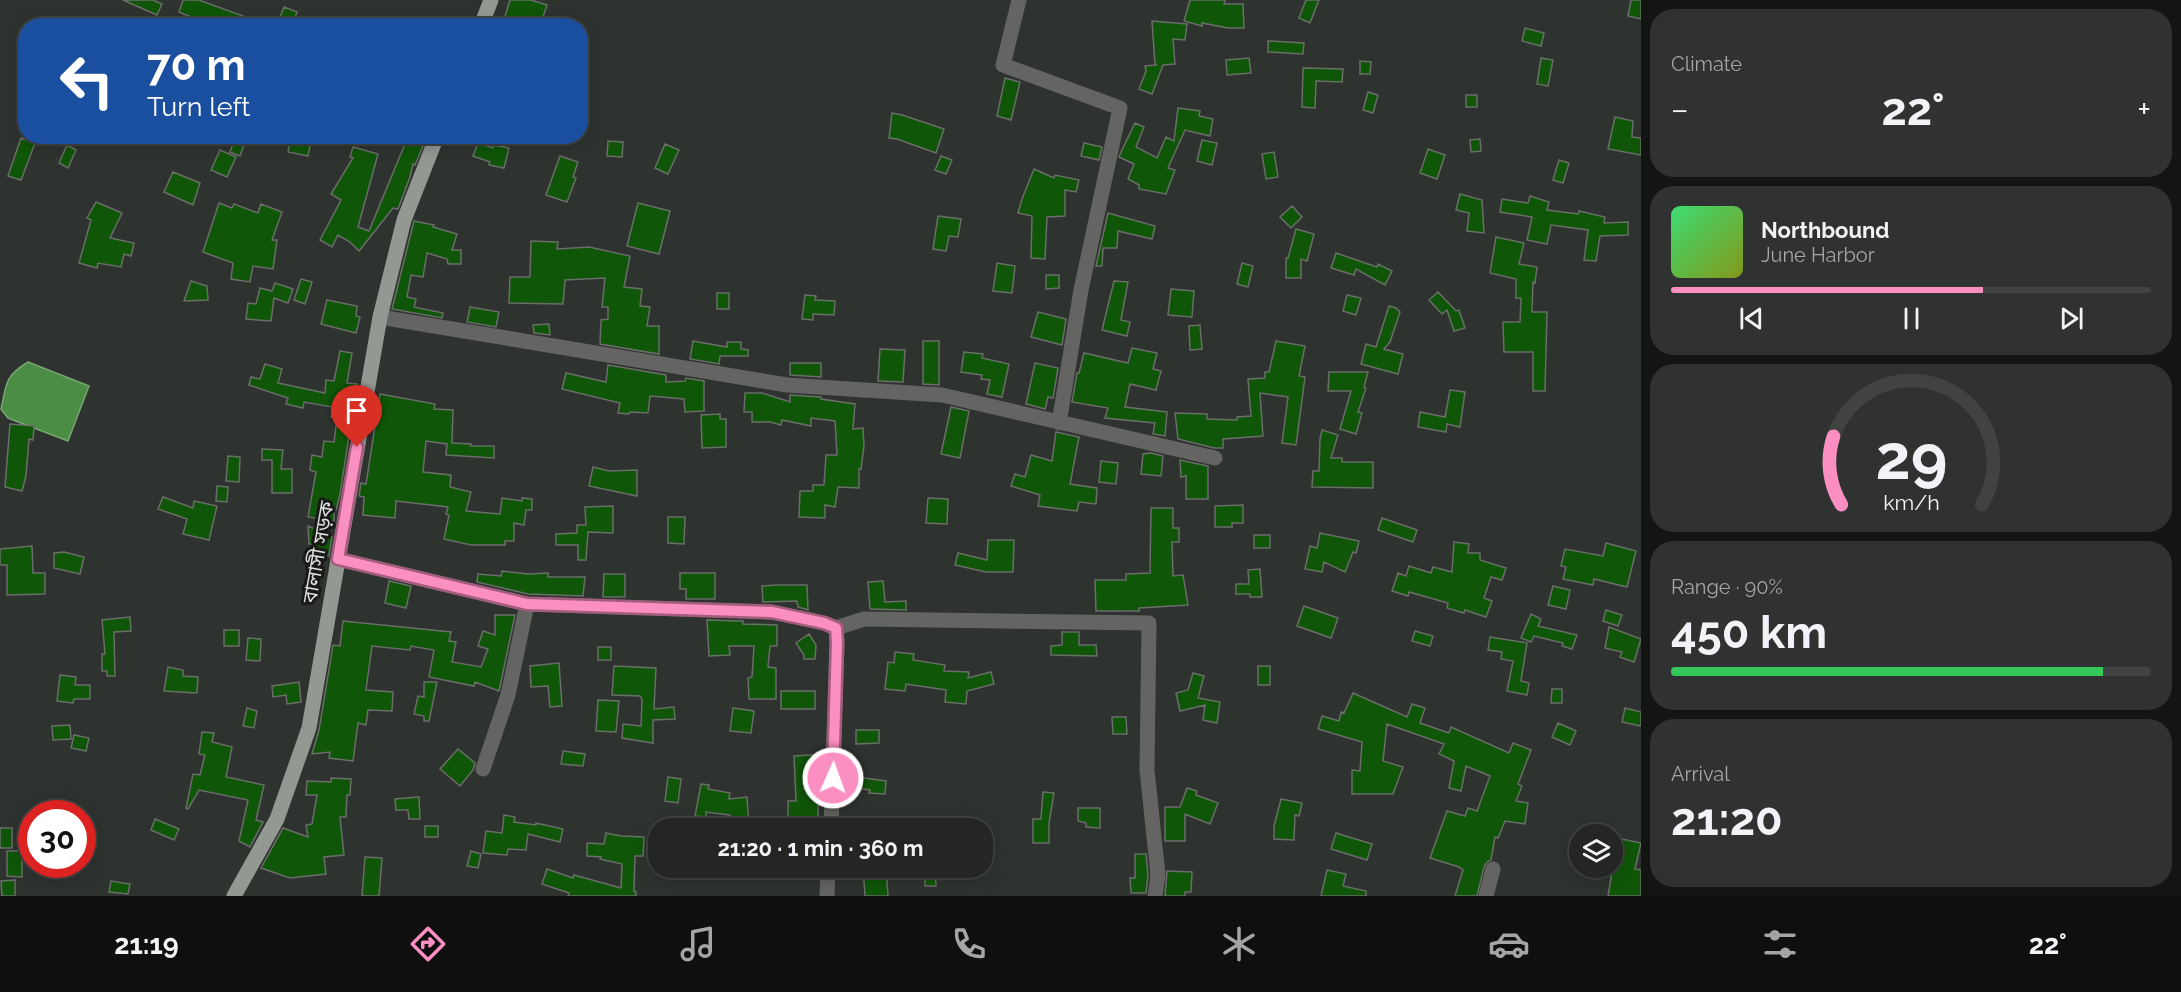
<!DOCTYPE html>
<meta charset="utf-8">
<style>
:root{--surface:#232623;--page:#2f3230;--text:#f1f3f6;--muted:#a3a5a6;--line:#404341;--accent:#fc8fc1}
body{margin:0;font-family:Raleway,"Noto Sans Bengali",sans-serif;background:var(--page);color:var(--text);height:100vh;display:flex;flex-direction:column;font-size:22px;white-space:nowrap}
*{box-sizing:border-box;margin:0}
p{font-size:20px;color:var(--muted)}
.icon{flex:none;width:33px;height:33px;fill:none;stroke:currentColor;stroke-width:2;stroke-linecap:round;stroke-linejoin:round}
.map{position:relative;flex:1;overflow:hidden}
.details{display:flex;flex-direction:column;gap:9px;padding:9px;background:#131513;width:540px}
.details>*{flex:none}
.hud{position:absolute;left:18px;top:18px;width:570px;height:126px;border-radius:24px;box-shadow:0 3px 15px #0003,0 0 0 2px var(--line);background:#1a4fa0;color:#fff;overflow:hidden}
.tools{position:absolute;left:1569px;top:824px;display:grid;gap:12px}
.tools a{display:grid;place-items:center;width:54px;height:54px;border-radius:50%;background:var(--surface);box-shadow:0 3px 15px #0003,0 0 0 2px var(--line);font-size:30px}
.speed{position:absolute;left:18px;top:800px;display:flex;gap:12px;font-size:30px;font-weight:700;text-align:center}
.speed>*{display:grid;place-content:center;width:78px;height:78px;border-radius:50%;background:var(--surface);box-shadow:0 3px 15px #0003,0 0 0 2px var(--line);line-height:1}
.speed .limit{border:9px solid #d22;background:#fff;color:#111}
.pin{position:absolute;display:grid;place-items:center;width:51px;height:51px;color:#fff;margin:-62px -26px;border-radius:50% 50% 50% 0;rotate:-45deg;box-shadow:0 0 6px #0007}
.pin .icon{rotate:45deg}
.me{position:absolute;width:66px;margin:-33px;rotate:2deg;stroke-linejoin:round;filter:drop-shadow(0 0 4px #0008)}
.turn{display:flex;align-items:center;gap:21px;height:126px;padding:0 30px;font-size:27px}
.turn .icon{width:78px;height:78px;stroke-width:2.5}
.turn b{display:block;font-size:42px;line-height:51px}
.big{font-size:45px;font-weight:700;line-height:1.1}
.details .tile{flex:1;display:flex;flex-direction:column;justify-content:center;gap:9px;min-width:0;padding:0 21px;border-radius:24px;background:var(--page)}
.details .dial{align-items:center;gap:0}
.dial svg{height:156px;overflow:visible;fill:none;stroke:var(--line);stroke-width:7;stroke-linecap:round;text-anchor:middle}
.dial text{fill:var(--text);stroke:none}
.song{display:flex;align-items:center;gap:18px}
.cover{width:72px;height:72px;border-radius:9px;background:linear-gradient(135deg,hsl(140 70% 55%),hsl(70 70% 35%))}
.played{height:6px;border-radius:3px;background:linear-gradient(90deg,var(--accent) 65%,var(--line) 65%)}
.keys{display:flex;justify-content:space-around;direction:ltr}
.heat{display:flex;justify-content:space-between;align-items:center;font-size:33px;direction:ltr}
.charge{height:9px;border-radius:4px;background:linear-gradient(90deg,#34c759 90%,var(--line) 0)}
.trip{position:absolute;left:648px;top:818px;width:345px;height:60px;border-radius:24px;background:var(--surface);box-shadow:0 3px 15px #0003,0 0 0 2px var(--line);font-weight:700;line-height:60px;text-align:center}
.tab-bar{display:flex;height:96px;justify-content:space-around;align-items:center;background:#0e0f0e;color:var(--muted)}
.tab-bar .icon{width:42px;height:42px}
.tab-bar .selected{color:var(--accent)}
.tab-bar b{font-size:27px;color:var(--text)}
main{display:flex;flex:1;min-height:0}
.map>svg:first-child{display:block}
</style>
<main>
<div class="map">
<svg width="1641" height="896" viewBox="0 0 1641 896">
<rect width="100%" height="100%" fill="#2f332f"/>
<path fill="#4b8d44" stroke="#77a672" stroke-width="1.5" d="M28,362L89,386L68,441L8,418L1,409C7,383 4,377 28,362Z"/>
<path fill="#0f5608" stroke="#6a6e69" stroke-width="1.5" d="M123,0H153L162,4L157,15Z
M183,0H199L265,24V26H213L179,12Z
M510,0H531L547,5L540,26H502Z
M1190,0H1225L1224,4H1243L1244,28H1228L1202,23V26L1184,21Z
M1306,0H1319L1310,23L1299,18Z
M1631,0H1641V19L1628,16Z
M284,7L297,12L292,26H277Z
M1152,21L1187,24L1185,40L1173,39L1175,64L1163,65L1152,94L1139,89L1146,71L1145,66L1157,65H1155Z
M1525,28L1544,33L1541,46L1522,41Z
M1268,41L1304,43L1303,54L1268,52Z
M1249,58L1251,73L1227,75L1226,60Z
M1541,58L1553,60L1548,86L1537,84Z
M1360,61L1371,62L1370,74H1360Z
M1303,68L1343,69L1342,82L1316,81L1315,108L1302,107Z
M1005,78L1020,82L1011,120L997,116Z
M1368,92L1378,95L1373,113L1363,110Z
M1466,95H1477V107H1466Z
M1178,108L1200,111L1199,116L1213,119L1210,136L1185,130L1168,168L1175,170L1166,194L1139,189V185L1128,179L1134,164L1119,157L1121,152L1135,123L1144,127L1136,147L1157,158L1166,137L1174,141Z
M892,113L902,115L944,129L936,153L897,139L889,138Z
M1615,117L1633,121L1632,137L1641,138V155L1608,149Z
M236,136H247L240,156L230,152Z
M291,136H312L308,156L288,152Z
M21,138L35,143L21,180L8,176Z
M407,139L423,146L415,165L413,164L410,177L398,209L393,208L359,251L350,242L338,235L332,247L320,240L341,200L331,194L353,158L350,157L353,147L378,154L358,227L369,231Z
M1480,139L1481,151L1471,152L1470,140Z
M1202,140L1217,143L1212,165L1197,161Z
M608,141L623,142L622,157L607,156Z
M478,143L493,148V145L509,148L504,168L489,165L490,162L473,156Z
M1084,143L1102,147L1099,160L1081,156Z
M665,144L679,150L668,174L655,168Z
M67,145L76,150L68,168L59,163Z
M1428,149L1445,155L1437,179L1420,173Z
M220,150L236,157L227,177L211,170Z
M1274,152L1278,177L1266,179L1262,154Z
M560,156L578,162L573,177L576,178L567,202L546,195Z
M941,156L952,160L946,174L935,170Z
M1559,160L1569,163L1563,183L1553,180Z
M1034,169L1054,178L1055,175L1079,180L1076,192L1065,190V216L1047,217L1045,259L1031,258L1032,216L1018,213L1022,199Z
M173,172L200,183L193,205L164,192Z
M1460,194L1482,200L1484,233L1467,231L1469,213L1456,210Z
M1530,196L1549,202L1547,210L1578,214L1579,211L1605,217L1604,223L1628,222V235L1600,236L1596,261L1584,260L1588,230L1551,225L1547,244L1527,240L1532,217L1500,212L1502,199L1528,203Z
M96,202L122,213L110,238L134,243L131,256L124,254L121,267L98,263L97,268L79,263L91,220L87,218Z
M219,203L232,208L234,204L258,213L261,204L282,212L272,240H277L273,269L253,266L250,282L231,279L233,263L203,252Z
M638,203L670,211L659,254L627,246Z
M1292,206L1302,217L1291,228L1280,217Z
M1108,213L1155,226L1152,239L1118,231L1117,248H1103L1102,266H1096Z
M938,216L961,219L958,237L949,236L946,251L933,249Z
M414,221L434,225L433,227L457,234L452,250H461V264H448L447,259L427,253L423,277L411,275L407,297L416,299L414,307L443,313L442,318L392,309Z
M1296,229L1314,234L1307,261L1301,259V278H1286V258H1288Z
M1496,237L1524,243L1519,264L1537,267L1535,283L1533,282L1532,312H1547L1545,391H1533V352H1504L1503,322H1520L1521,298H1516V279L1490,273Z
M531,241L558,242L557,249L589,247L630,256L624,287L642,289L640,306L650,307L647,326H659V354L600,344L601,320L608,319V307H602L605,278L565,280L563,304L509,303L510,277H530Z
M1336,253L1377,267L1378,264L1392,271L1385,285L1356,269L1354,275L1331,268Z
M997,263L1015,266L1012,293L993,291Z
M1242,263L1253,266L1248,287L1237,284Z
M1046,275H1059V288L1046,289Z
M301,279L312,282L305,304L294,300Z
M191,281L207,286L208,300L184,301Z
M1114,281L1128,282L1121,320L1130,322L1127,336L1102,330Z
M275,283L293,289L288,303L274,298L271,321L246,319L248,303L256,304L260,288L272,291Z
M1171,289L1194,291L1192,317L1168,315Z
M1438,292L1456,311L1459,310L1465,328L1454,331L1447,310L1442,314L1429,300Z
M717,293H729V309H717Z
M805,295L816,296L815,300L835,301L834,315L813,314V320L802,319Z
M1347,295L1361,298L1356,315L1343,311Z
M327,300L357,306L356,316L360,317L356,333L321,324Z
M1389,306L1396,308L1400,312L1390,342L1384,349L1403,354L1398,374L1361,364L1366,344L1376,347Z
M470,307L499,312L496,327L467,322Z
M1038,312L1066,319L1062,345L1031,337Z
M549,324L550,335L534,333L533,325Z
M1200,325L1202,349L1190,350L1189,326Z
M693,341L727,347V342H741V349L748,350V356H720L719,364L690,359Z
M923,341H939V385L923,384Z
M1276,341L1305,346L1299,376L1305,377L1296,445L1282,443L1288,397L1260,393L1263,436L1223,439V448H1214L1178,439L1175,413L1207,414V419L1237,420V417L1251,416L1248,379L1265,378V372H1269Z
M1132,348L1157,353L1153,369L1161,371L1156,390L1130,384L1125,407L1167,412L1165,436L1153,434L1155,423L1105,418L1108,408L1072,402L1077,373H1079L1084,353L1128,363Z
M880,349L905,350L903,382L878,381Z
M340,351L352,353L347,383L357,384L340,494L336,510H334V521L308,517L316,472L310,470L312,455L322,457L324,441L334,442L337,419L331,417L333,407L304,402L303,408L286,404L288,398L249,385L251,377L260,379L265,364L282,369L278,383L325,393L326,380L334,381Z
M964,352L983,354L982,358L1009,364L1002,397L987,394L990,380L981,379L982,375L961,372Z
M790,363H821V377L790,375Z
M1035,363L1058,368L1053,398L1048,397L1045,409L1026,404Z
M608,365L666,375V382L685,381L686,378L704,381V411L685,412L684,399L650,396L648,413L630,412L629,414L618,413L620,403L562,389L566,373L606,382Z
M1329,372H1368L1364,387L1366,388L1358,412L1362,413L1356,434L1340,429L1351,391H1328Z
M1450,390L1465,392L1460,427L1447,424L1446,432L1418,427L1420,412L1445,417Z
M745,393H762L790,402V395L821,397V399L855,404L853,429L863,428L864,446L861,469H859V488L838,487L835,507L825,505V518L799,517L800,491H813V485H824L826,455H837L835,421L811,418V426L782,420L781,425L770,422H752V412H744Z
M380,394L435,404L434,409L453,410L452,443L471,444V446H494V458L446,455L447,444L426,441L423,472L451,475L450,487L471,492L466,511L500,514L502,498L522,501V498L532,499V510H526L524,525L514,523V541H505V545H471L444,539L449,515L446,514L448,507L396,501L395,518L363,515L364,497L359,496L361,483L366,484Z
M951,407L969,411L960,458L941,454Z
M720,414V419H726V447L702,448L701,415Z
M10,424L34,426L33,440L29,439L26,476L22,491L5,487Z
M1322,430L1338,435L1331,458H1342V462H1373V488L1312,487L1313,471H1319L1320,439Z
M1056,432L1079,437L1070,484L1097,488L1096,504L1079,502L1077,511L1038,506L1040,495L1011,486L1015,474L1025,477L1031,455L1052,461Z
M262,449L283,450L281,469H292V493H272V460H262Z
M1151,453L1163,456L1161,476L1141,474L1143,454Z
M228,456L240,457L239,482L226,481Z
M1180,460L1208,466V499H1186V476L1181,477Z
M1101,461L1118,463L1116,484L1099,482Z
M593,467L609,471L637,470V496L589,486Z
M217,486L228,487L227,502L216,501Z
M163,497L193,508L194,501L217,506L209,540L183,534L187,519L158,509Z
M928,498L948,499L947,524L926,523Z
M1243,505V523H1232V527H1215V506Z
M613,506V533L588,532L586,560H578V545H556V534L577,533V525H586L585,507Z
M1151,508H1173V528H1179V542H1172L1173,576L1183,575L1188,605L1139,608V611H1096L1095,580H1126V574L1150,573Z
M668,517H685L684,544L668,543Z
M1382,518L1417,530L1413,542L1378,530Z
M308,526L332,537L329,556H314V544H309Z
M1320,533L1359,541L1356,553L1353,552L1345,572L1324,562L1322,572L1305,569L1310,546L1317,548Z
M1254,535H1270V548H1254Z
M988,540H1014L1013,572H986L955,565L958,553L987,560Z
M1454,542L1469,544L1468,553H1480V560L1506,568L1502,580L1491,577L1484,598L1492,601L1486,617L1465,610L1464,613L1447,608L1448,603L1409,592L1408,596L1392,591L1398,573L1406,576L1409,566L1431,573L1433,567L1452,572Z
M1606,543L1636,551L1627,587L1594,579L1593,585L1563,579L1566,567L1561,566L1565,549L1603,556Z
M32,546L33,573H45V594L7,595V565H0V549Z
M64,552L84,557L80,574L54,568V553Z
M1260,569L1262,597H1250V594H1236V584H1249L1248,570Z
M502,571L528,574L548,573V577H585L583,596L528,594L477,582L478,574L501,576Z
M680,573H715V599H686V589H680Z
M604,574H625V597H603Z
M389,581L411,586L406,608L385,603Z
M883,581L885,602L906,601V610L870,609L868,582Z
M777,585H807L808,610L798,607L797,601L763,602L762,586Z
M1553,586L1570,590L1566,609L1548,605Z
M1304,606L1338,618L1331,638L1297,626Z
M1606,610L1622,615L1618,626L1603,621Z
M1531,614L1541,619L1538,626L1577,635L1572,649L1562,646L1563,643L1534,636L1531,642L1521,638Z
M495,615H515L499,691L475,682L474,686L429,677L434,650L411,646L410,650L372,646L366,690L393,692L392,711L368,710L366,725L358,723L353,761L329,758L330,752L312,754L319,730L333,645L340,646L343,621L451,632L449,641L456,642L452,662L481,667L488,649L478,646L483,631L495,635Z
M130,617L131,631L114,632L115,676H107V671H102V654H105L102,620Z
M707,620L743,621V624L777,625V646H770L768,667L776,668V699H749L748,678L752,677L754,646H729L730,655L709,656Z
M1609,627L1641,639L1634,662L1620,657L1622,652L1605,648Z
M224,630H239V646H224Z
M1415,631L1433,636L1430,646L1412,641Z
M1062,632H1079V645H1096L1097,656L1051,655V646L1062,645Z
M809,634L816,645L815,659H804V655L796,643Z
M1490,637L1527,643L1521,681L1529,683L1527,695L1507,691L1513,661L1501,659L1502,652L1488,650Z
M248,638L261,639L260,661L246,660Z
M598,647H611V660H598Z
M895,652L914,654L913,660L945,665L944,671L969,672L968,678L991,672L994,684L967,691L966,704L945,702L946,690L906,684L905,691L885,689L888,662L894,663Z
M559,663L562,706L550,707L548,686L531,687L530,666Z
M614,666L656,668L654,709L674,707L675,719L653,720V743L622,738L623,724L641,726L642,699L640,696L612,695Z
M1258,666H1270V685H1258Z
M168,667L183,670V676L198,677L197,693L164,691Z
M1193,673L1204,676L1198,698L1220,702L1217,723L1203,720L1205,705L1180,711L1176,693L1188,690Z
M60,675L76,677L75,685H90V699H74L73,703L57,701Z
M299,682L301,702L287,704L286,695L273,697L272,686Z
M424,682H437L429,721H424V716L414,714L418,696L424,697Z
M1552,689H1562V703H1551Z
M781,691H815V709H781Z
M1353,693L1407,717L1412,704L1425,708L1420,723L1449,733L1451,727L1509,753L1513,743L1531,750L1518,784L1522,786L1516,801L1528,803L1525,824L1505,821L1498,838L1495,837L1491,860L1487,862L1484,867L1477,896H1455L1463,870L1459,867L1430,858L1447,811L1465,816L1468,808L1477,811L1490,776L1466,766L1461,791L1449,788L1454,761L1439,754L1444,744L1387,724L1383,761L1403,767L1393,794H1352V770L1360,771L1362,742L1318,729L1322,716L1339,721L1341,712L1344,713Z
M598,700L619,701L616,732L596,731Z
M247,708L257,711L254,728L243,726Z
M733,708L754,711L751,733L730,731Z
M1625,708L1641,712V726L1622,722Z
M1112,717H1126L1127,734H1113Z
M1558,723L1576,731L1570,745L1552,737Z
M70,725L71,739L53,740L52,726Z
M856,730H879V743L856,744Z
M202,732L214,733L212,742L232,747L226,777L264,785L256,820L263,822L250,847L239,841L248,800L199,790L188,809L186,808L193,774L200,775L205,755L199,754Z
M74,735L89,738L86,751L71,748Z
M458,749L475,763L473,770L460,786L440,769Z
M563,751L585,754L583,766L561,764Z
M824,754L822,792H818V821L788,822V801H796L794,756Z
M842,775L886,781L885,794L869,793L870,790L842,786Z
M668,777L681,779L678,803L665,801Z
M331,778L351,779L350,795H347L346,817H340L344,855L324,857L326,874L290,878L261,868L283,828L308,837L306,825L312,824L317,795H306L307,781L331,782Z
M701,784L709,785L708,789L730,793L729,799L747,797L749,828H731L730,815L706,812V817L695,816Z
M1187,788L1197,791L1196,795L1218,803L1210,824L1185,814V841H1165V807H1180Z
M1043,792L1054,793L1049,823V843H1033V819H1041Z
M419,797L420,819H409L408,810H396L395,799Z
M1281,799L1302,803L1299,816L1295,815L1294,840L1274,839V826Z
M1078,808H1100V828L1086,827V823L1078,821Z
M504,815L515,817L514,822L536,825V823L563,829L560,842L528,834L526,850L508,849L507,855L483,853L486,831L502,833Z
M155,819L179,829L174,840L151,830Z
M425,826H438V837H425Z
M0,828H12V848H0Z
M606,833L621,836L644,837L643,856H635L634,891L636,892V896H568L569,893L542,884L547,869L573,878L574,875L621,888L622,864L600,859L601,857L587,856V843L604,844Z
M1336,833L1372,844L1367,860L1331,849Z
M1622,839L1641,843L1635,869L1641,870V896H1608L1613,866L1616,867Z
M7,851H22V877L7,876Z
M471,851L481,854L478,868L467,866Z
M1135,854H1146L1148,875L1146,893H1131L1130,878H1135Z
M365,857L382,858L379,896H362Z
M863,867H886L888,896H865Z
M925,867H935L936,886H925Z
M1327,870L1346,874L1343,886L1366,891V896H1321Z
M1167,871L1192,872L1191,892H1185V896H1165Z
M15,880V896H2L1,881Z
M111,881L130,884L128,894L109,892Z"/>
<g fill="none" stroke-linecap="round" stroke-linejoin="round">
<path stroke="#646563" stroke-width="15" d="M1019,0L1003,65L1120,108L1081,290L1059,423
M380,317L787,385L942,395L1215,458
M338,559L527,604L772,612L824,623L836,628L864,619L1149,623L1147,770L1158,875L1155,896
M483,769L508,695L527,604
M831,828L837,642L836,628
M827,896L828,867
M1486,896L1493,869"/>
<path stroke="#949893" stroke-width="15" d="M481,26L491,0
M234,896L277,819L309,728L380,317L404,220L437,136"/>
</g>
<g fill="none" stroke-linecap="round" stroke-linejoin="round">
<defs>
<path id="route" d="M357,447L338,559L527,604L772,612L824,623L836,628L837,642L833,778"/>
</defs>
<use href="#route" stroke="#a45d7d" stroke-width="15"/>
<use href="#route" stroke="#fc8fc1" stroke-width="10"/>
</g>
<g text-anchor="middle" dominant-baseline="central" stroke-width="6" stroke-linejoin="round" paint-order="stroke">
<g font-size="20" fill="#dee0dd" stroke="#191a18">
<text transform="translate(318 552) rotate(-80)">বালাসী সড়ক</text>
</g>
</g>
</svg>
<div class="tools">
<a><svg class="icon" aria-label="layers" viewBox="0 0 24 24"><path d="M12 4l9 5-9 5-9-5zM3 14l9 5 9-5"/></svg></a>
</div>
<div class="speed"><div class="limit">30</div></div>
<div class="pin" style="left:357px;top:447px;background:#d93025"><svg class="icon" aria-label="arrive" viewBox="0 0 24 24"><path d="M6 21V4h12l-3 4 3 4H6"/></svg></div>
<svg class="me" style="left:833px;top:778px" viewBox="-20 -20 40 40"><circle r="17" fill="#fc8fc1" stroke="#fff" stroke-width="3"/><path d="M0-11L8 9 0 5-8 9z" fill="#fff"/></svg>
<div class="trip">21:20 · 1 min · 360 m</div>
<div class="hud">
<div class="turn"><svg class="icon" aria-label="left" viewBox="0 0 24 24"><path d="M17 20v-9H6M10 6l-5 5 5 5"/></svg><div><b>70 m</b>Turn left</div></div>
</div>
</div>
<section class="details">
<div class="tile"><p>Climate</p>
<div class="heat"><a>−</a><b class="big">22°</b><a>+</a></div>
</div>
<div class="tile">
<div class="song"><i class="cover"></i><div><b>Northbound</b><p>June Harbor</p></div></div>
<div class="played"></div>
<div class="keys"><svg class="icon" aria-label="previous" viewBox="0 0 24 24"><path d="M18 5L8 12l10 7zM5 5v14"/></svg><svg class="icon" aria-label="pause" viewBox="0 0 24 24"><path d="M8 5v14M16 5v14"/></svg><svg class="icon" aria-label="next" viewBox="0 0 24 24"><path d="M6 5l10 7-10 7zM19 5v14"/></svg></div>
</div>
<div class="tile dial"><svg viewBox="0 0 100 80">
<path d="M14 69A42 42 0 1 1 86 69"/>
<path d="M14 69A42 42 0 0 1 10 34" stroke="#fc8fc1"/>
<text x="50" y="56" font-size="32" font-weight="700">29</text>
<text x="50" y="72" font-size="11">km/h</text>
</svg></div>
<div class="tile"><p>Range · 90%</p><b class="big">450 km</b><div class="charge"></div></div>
<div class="tile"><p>Arrival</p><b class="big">21:20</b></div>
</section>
</main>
<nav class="tab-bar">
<b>21:19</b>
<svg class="icon selected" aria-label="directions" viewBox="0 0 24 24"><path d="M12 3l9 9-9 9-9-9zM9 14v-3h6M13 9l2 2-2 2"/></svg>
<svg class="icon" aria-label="music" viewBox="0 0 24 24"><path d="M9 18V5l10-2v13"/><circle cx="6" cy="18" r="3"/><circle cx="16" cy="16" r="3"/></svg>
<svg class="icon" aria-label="phone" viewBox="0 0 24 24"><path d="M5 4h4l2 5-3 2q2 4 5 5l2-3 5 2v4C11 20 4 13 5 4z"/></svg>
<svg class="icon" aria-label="climate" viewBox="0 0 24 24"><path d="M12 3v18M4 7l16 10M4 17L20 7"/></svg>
<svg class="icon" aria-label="car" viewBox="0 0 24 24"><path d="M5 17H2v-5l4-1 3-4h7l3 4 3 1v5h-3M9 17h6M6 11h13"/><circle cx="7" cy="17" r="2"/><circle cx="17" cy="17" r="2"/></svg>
<svg class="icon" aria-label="filters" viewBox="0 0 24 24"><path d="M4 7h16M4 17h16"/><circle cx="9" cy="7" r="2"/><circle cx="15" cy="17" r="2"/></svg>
<b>22°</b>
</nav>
